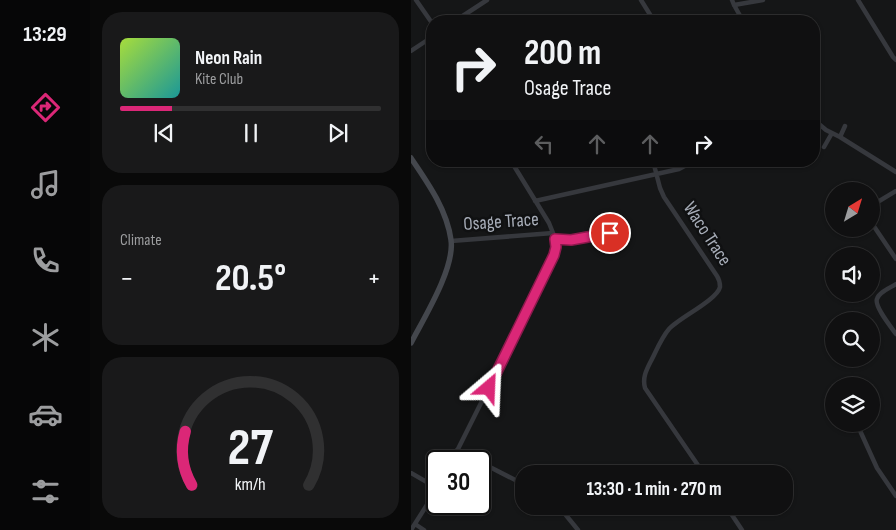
<!DOCTYPE html>
<meta charset="utf-8">
<style>
:root{--surface:#101011;--page:#19191a;--text:#f1f3f6;--muted:#9c9d9f;--line:#303031;--accent:#db2777}
body{margin:0;font-family:"Sofia Sans Condensed",sans-serif;background:var(--page);color:var(--text);height:100vh;display:flex;flex-direction:column;font-size:19px;white-space:nowrap}
*{box-sizing:border-box;margin:0}
p{font-size:16px;color:var(--muted)}
.icon{flex:none;width:28px;height:28px;fill:none;stroke:currentColor;stroke-width:2;stroke-linecap:round;stroke-linejoin:round}
.map{position:relative;flex:1;overflow:hidden}
.details{display:flex;flex-direction:column;gap:12px;padding:12px;background:#090909;width:321px}
.details>*{flex:none}
.guide{position:absolute;left:15px;top:15px;width:394px;height:152px;border-radius:20px;box-shadow:0 1px 4px #0004,0 0 0 1px var(--line);background:#101011;color:var(--text);overflow:hidden}
.needle{width:32px;rotate:38deg}
.controls{position:absolute;left:414px;top:182px;display:grid;gap:10px}
.controls a{display:grid;place-items:center;width:55px;height:55px;border-radius:50%;background:var(--surface);box-shadow:0 1px 4px #0004,0 0 0 1px var(--line);font-size:25px}
.speed{position:absolute;left:15px;top:450px;display:flex;gap:10px;font-size:25px;font-weight:700;text-align:center}
.speed>*{display:grid;place-content:center;width:65px;height:65px;border-radius:50%;background:var(--surface);box-shadow:0 1px 4px #0004,0 0 0 1px var(--line);line-height:1}
.speed .limit{border:2px solid #111;border-radius:8px;background:#fff;color:#111}
.pin{position:absolute;display:grid;place-items:center;width:42px;height:42px;color:#fff;margin:-21px;border:2px solid #fff;border-radius:50%;box-shadow:0 1px 5px #0007}
.me{position:absolute;width:55px;margin:-28px;rotate:26deg;stroke-linejoin:round;filter:drop-shadow(0 0 4px #0008)}
.turn{display:flex;align-items:center;gap:18px;height:105px;padding:0 15px;font-size:22px}
.turn .icon{width:65px;height:65px;stroke-width:2.5}
.turn b{display:block;font-size:35px;line-height:42px}
.lanes{display:flex;align-items:center;height:48px;padding:0 15px;background:#0003;justify-content:center;gap:25px;direction:ltr}
.lanes .off{opacity:.35}
.big{font-size:38px;font-weight:700;line-height:1.1}
.details .tile{flex:1;display:flex;flex-direction:column;justify-content:center;gap:8px;min-width:0;padding:0 18px;border-radius:20px;background:var(--page)}
.details .dial{align-items:center;gap:0}
.dial svg{height:130px;overflow:visible;fill:none;stroke:var(--line);stroke-width:7;stroke-linecap:round;text-anchor:middle}
.dial text{fill:var(--text);stroke:none}
.song{display:flex;align-items:center;gap:15px}
.cover{width:60px;height:60px;border-radius:8px;background:linear-gradient(135deg,hsl(80 70% 55%),hsl(180 70% 35%))}
.played{height:5px;border-radius:2px;background:linear-gradient(90deg,var(--accent) 20%,var(--line) 20%)}
.keys{display:flex;justify-content:space-around;direction:ltr}
.heat{display:flex;justify-content:space-between;align-items:center;font-size:28px;direction:ltr}
.trip{position:absolute;left:104px;top:465px;width:278px;height:50px;border-radius:20px;background:var(--surface);box-shadow:0 1px 4px #0004,0 0 0 1px var(--line);font-weight:700;line-height:50px;text-align:center}
main{display:flex;flex:1;min-height:0}
.menu{display:flex;flex-direction:column;width:90px;justify-content:space-around;align-items:center;background:#060607;color:var(--muted)}
.menu .icon{width:35px;height:35px}
.menu .on{color:var(--accent)}
.menu b{font-size:22px;color:var(--text)}
.map>svg:first-child{display:block}
</style>
<main>
<nav class="menu">
<b>13:29</b>
<svg class="icon on" aria-label="directions" viewBox="0 0 24 24"><path d="M12 3l9 9-9 9-9-9zM9 14v-3h6M13 9l2 2-2 2"/></svg>
<svg class="icon" aria-label="music" viewBox="0 0 24 24"><path d="M9 18V5l10-2v13"/><circle cx="6" cy="18" r="3"/><circle cx="16" cy="16" r="3"/></svg>
<svg class="icon" aria-label="phone" viewBox="0 0 24 24"><path d="M5 4h4l2 5-3 2q2 4 5 5l2-3 5 2v4C11 20 4 13 5 4z"/></svg>
<svg class="icon" aria-label="climate" viewBox="0 0 24 24"><path d="M12 3v18M4 7l16 10M4 17L20 7"/></svg>
<svg class="icon" aria-label="car" viewBox="0 0 24 24"><path d="M5 17H2v-5l4-1 3-4h7l3 4 3 1v5h-3M9 17h6M6 11h13"/><circle cx="7" cy="17" r="2"/><circle cx="17" cy="17" r="2"/></svg>
<svg class="icon" aria-label="filters" viewBox="0 0 24 24"><path d="M4 7h16M4 17h16"/><circle cx="9" cy="7" r="2"/><circle cx="15" cy="17" r="2"/></svg>
</nav>
<section class="details">
<div class="tile">
<div class="song"><i class="cover"></i><div><b>Neon Rain</b><p>Kite Club</p></div></div>
<div class="played"></div>
<div class="keys"><svg class="icon" aria-label="previous" viewBox="0 0 24 24"><path d="M18 5L8 12l10 7zM5 5v14"/></svg><svg class="icon" aria-label="pause" viewBox="0 0 24 24"><path d="M8 5v14M16 5v14"/></svg><svg class="icon" aria-label="next" viewBox="0 0 24 24"><path d="M6 5l10 7-10 7zM19 5v14"/></svg></div>
</div>
<div class="tile"><p>Climate</p>
<div class="heat"><a>−</a><b class="big">20.5°</b><a>+</a></div>
</div>
<div class="tile dial"><svg viewBox="0 0 100 80">
<path d="M14 69A42 42 0 1 1 86 69"/>
<path d="M14 69A42 42 0 0 1 10 36" stroke="#db2777"/>
<text x="50" y="56" font-size="32" font-weight="700">27</text>
<text x="50" y="72" font-size="11">km/h</text>
</svg></div>
</section>
<div class="map">
<svg width="485" height="530" viewBox="0 0 485 530">
<rect width="100%" height="100%" fill="#151617"/>
<g fill="none" stroke-linecap="round" stroke-linejoin="round">
<path stroke="#36383d" stroke-width="4.5" d="M5,0L21,23
M230,0L243,21
M321,0L323,5L332,21
M447,0L482,57L485,60
M323,5L352,0
M44,21L76,0
M0,51L21,37
M402,119L415,130L429,137L485,172
M429,137L434,126
M413,147L421,133
M242,161L249,188L253,197L306,276C308,279 309,284 309,287C306,300 268,318 258,329C251,337 246,349 241,359C236,369 231,377 234,388L293,474
M124,201L268,169L283,161
M460,206L485,191
M460,222L485,259
M144,239L160,240L199,233
M40,241L142,233
M485,284C479,288 468,292 466,299C463,306 480,327 485,334
M446,424L466,468L485,496
M46,450L68,461
M41,461L78,387L143,255L145,247L144,239L142,233L138,223L100,161
M69,462L112,484
M0,473L26,488
M144,506L154,514L167,530
M315,506L331,530
M4,524L13,530
M0,530L26,489"/>
<path stroke="#44474d" stroke-width="5.5" d="M0,158C17,183 36,210 40,240C44,268 13,318 0,343"/>
</g>
<g fill="none" stroke-linecap="round" stroke-linejoin="round">
<defs>
<path id="route" d="M78,388L143,255L145,247L144,239L160,240L199,233"/>
</defs>
<use href="#route" stroke="#8e194d" stroke-width="12"/>
<use href="#route" stroke="#db2777" stroke-width="9"/>
</g>
<g text-anchor="middle" dominant-baseline="central" stroke-width="5" stroke-linejoin="round" paint-order="stroke">
<g font-size="19" fill="#a7adb8" stroke="#101112">
<text transform="translate(90 222) rotate(-4)">Osage Trace</text>
<text transform="translate(296 234) rotate(57)">Waco Trace</text>
</g>
</g>
</svg>
<div class="controls">
<a><svg class="needle" viewBox="-14 -14 28 28"><path d="M0-13l5 13h-10z" fill="#e53935"/><path d="M0 13l5-13h-10z" fill="#9c9d9f"/></svg></a>
<a><svg class="icon" aria-label="sound" viewBox="0 0 24 24"><path d="M4 9h4l5-4v14l-5-4H4zM17 9q2 3 0 6"/></svg></a>
<a><svg class="icon" aria-label="search" viewBox="0 0 24 24"><circle cx="10" cy="10" r="6"/><path d="M15 15l6 6"/></svg></a>
<a><svg class="icon" aria-label="layers" viewBox="0 0 24 24"><path d="M12 4l9 5-9 5-9-5zM3 14l9 5 9-5"/></svg></a>
</div>
<div class="speed"><div class="limit">30</div></div>
<div class="pin" style="left:199px;top:233px;background:#d93025"><svg class="icon" aria-label="arrive" viewBox="0 0 24 24"><path d="M6 21V4h12l-3 4 3 4H6"/></svg></div>
<svg class="me" style="left:78px;top:388px" viewBox="-20 -20 40 40"><path d="M0-17L14 15 0 8-14 15z" fill="#db2777" stroke="#fff" stroke-width="4"/></svg>
<div class="trip">13:30 · 1 min · 270 m</div>
<div class="guide">
<div class="turn"><svg class="icon" aria-label="right" viewBox="0 0 24 24"><path d="M7 20v-9h11M14 6l5 5-5 5"/></svg><div><b>200 m</b>Osage Trace</div></div>
<div class="lanes"><svg class="icon off" aria-label="left" viewBox="0 0 24 24"><path d="M17 20v-9H6M10 6l-5 5 5 5"/></svg><svg class="icon off" aria-label="ahead" viewBox="0 0 24 24"><path d="M12 20V5M6 11l6-6 6 6"/></svg><svg class="icon off" aria-label="ahead" viewBox="0 0 24 24"><path d="M12 20V5M6 11l6-6 6 6"/></svg><svg class="icon" aria-label="right" viewBox="0 0 24 24"><path d="M7 20v-9h11M14 6l5 5-5 5"/></svg></div>
</div>
</div>
</main>
